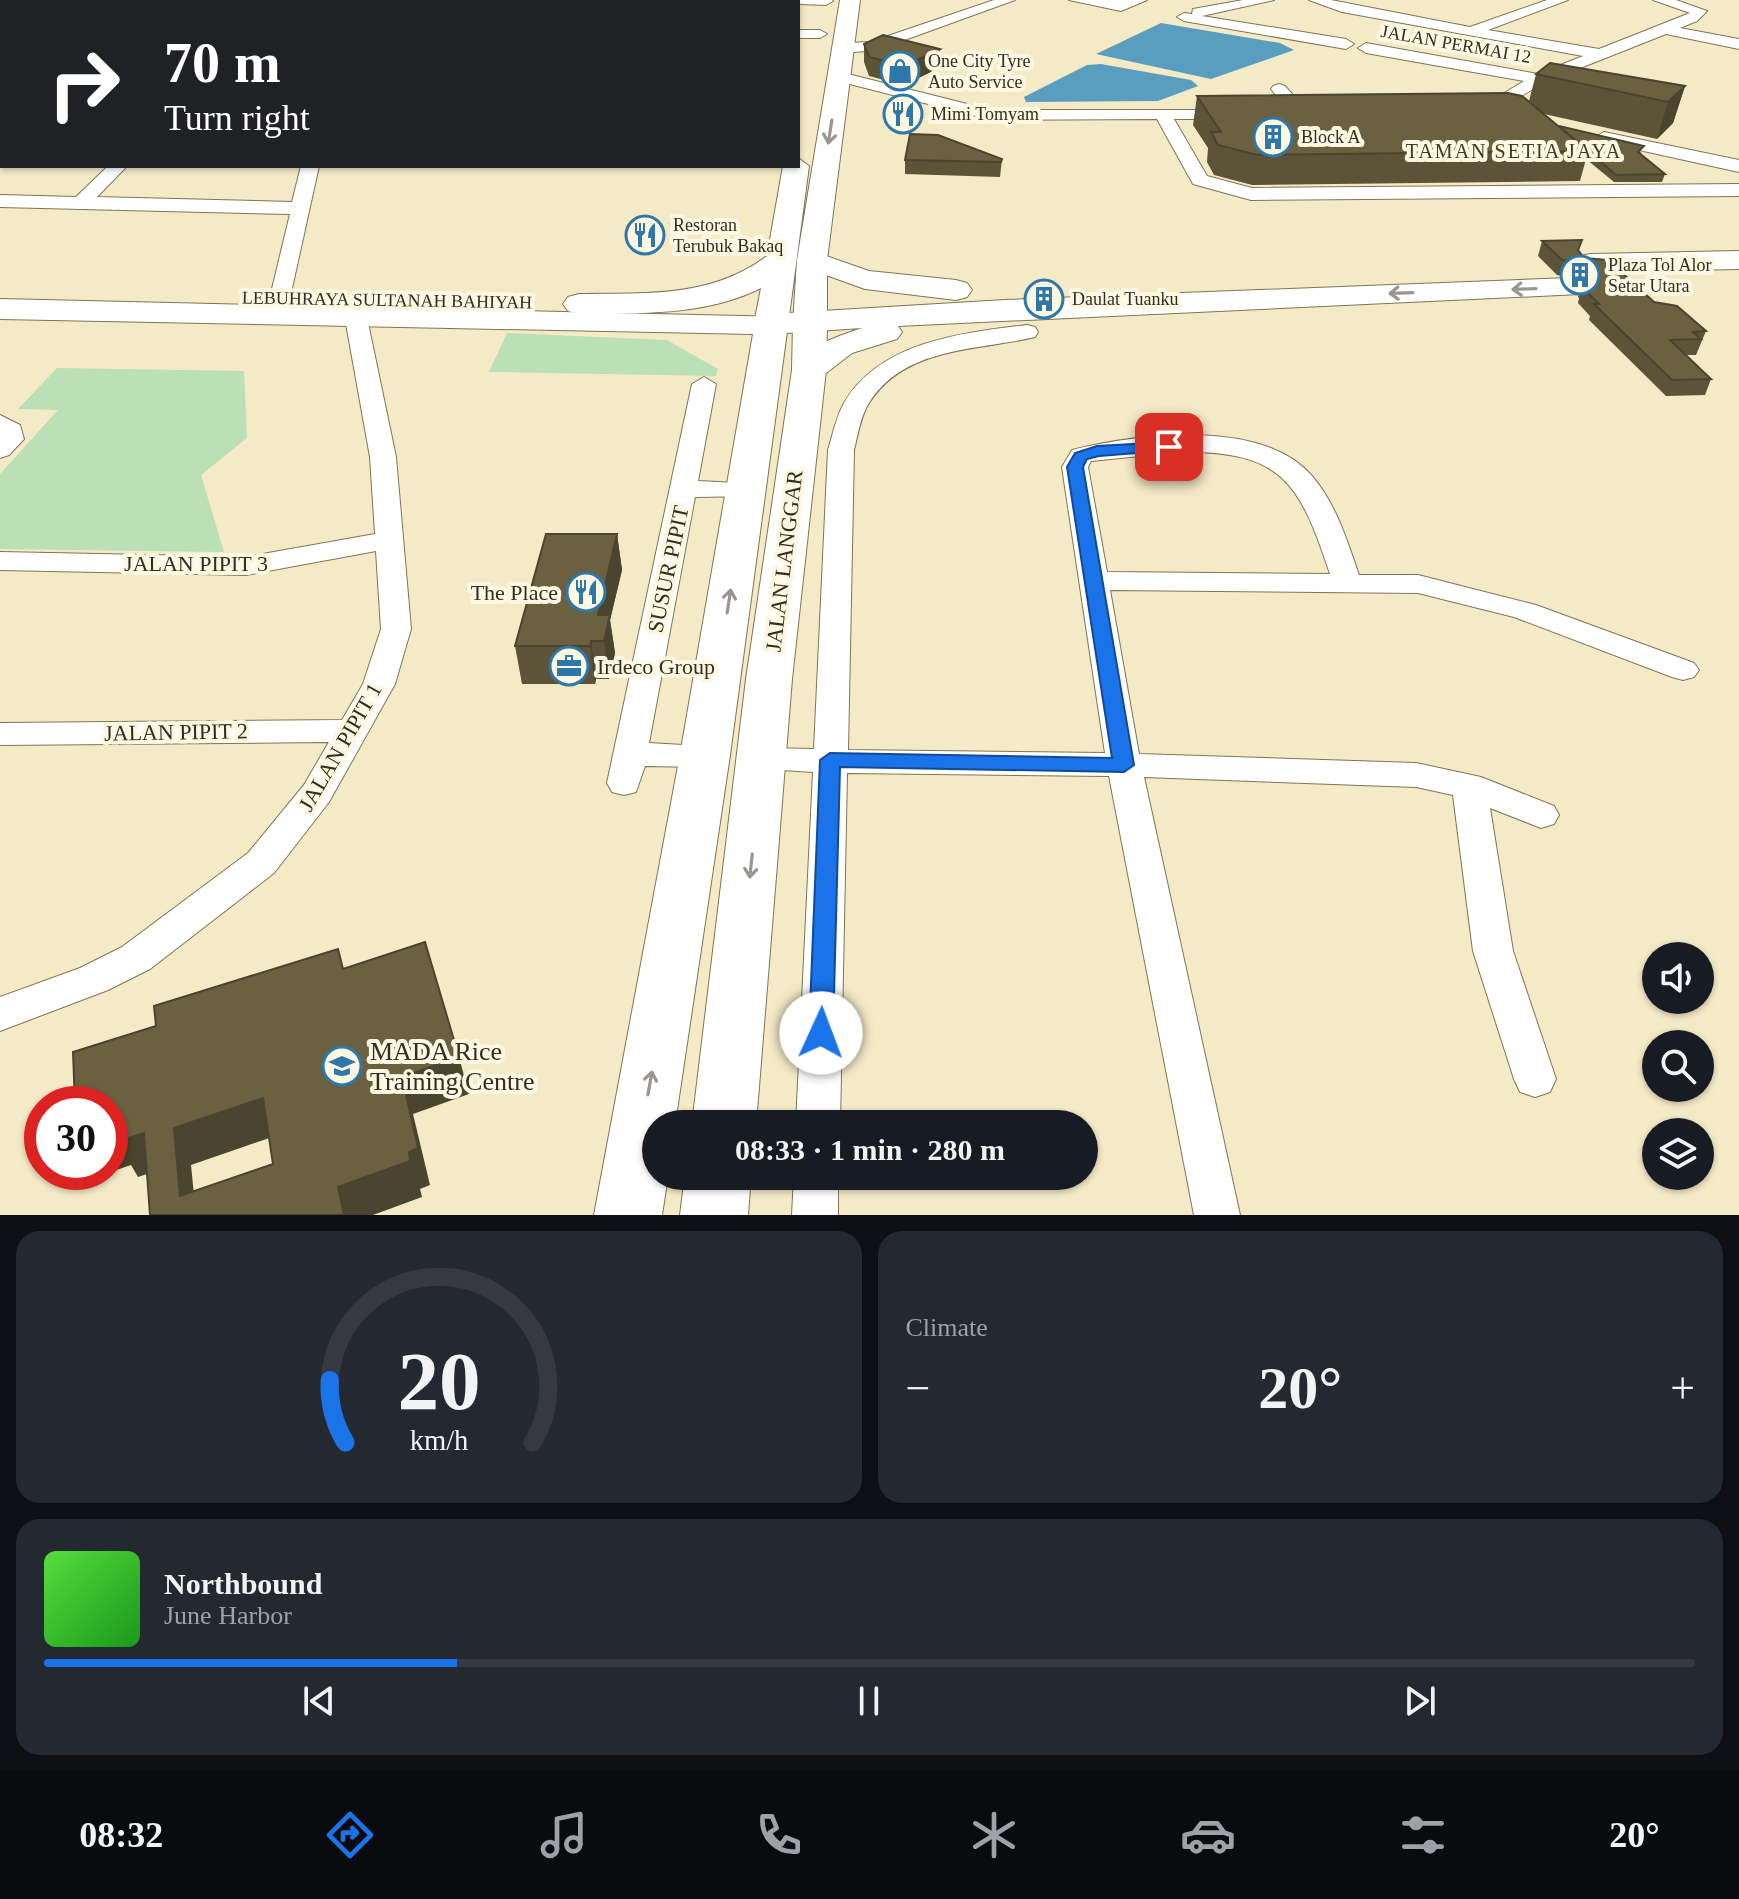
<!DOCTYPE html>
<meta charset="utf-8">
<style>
:root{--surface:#171b24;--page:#242831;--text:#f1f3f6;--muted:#9ea1a6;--line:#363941;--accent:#1a73e8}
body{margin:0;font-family:"Times New Roman",serif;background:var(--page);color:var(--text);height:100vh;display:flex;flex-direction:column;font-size:30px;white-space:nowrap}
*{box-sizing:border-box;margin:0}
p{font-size:26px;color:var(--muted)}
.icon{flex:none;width:44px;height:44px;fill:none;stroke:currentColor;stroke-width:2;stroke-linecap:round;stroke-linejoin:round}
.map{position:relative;height:1215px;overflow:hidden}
.panel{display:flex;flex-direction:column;gap:16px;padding:16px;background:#0d0f14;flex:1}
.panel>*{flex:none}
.banner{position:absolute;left:0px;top:0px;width:800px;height:168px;box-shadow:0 2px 6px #0004;background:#202124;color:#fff;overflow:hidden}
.controls{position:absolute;left:1642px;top:942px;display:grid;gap:16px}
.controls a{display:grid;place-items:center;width:72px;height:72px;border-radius:50%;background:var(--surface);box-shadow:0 2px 6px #0004;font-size:40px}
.speed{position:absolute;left:24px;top:1086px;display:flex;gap:16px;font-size:40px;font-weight:700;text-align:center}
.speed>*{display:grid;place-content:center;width:104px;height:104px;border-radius:50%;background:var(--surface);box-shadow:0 2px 6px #0004;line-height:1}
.speed .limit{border:12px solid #d22;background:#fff;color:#111}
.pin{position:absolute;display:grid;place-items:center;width:68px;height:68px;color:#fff;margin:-34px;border-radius:16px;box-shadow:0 4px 12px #0006}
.me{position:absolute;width:88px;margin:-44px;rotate:2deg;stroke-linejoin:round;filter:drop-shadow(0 0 6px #0008)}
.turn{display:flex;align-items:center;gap:28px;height:168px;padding:0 32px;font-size:36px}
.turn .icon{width:104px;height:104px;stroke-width:2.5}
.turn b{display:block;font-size:56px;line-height:68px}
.big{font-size:60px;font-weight:700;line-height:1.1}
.panel .card{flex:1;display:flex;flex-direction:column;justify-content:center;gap:12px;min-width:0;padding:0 28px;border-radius:24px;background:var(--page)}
.panel .dial{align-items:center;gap:0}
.dial svg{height:208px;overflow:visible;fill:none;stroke:var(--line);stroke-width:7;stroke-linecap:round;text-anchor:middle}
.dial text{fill:var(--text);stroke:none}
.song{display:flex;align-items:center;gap:24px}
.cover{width:96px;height:96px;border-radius:12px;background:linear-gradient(135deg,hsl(110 70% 55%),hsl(120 70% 35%))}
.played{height:8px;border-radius:4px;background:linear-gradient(90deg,var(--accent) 25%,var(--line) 25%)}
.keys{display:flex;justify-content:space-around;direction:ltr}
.heat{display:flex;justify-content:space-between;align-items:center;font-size:44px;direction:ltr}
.panel .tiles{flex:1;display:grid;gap:16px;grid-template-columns:1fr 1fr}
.card:last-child{grid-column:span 2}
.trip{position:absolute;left:642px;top:1110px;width:456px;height:80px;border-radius:40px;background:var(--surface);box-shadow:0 2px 6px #0004;font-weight:700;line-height:80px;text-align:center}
.tabs{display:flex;height:128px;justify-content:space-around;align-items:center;background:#090b0e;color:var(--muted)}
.tabs .icon{width:56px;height:56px}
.tabs .on{color:var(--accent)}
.tabs b{font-size:36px;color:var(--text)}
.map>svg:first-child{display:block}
</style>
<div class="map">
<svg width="1739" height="1215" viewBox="0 0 1739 1215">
<rect width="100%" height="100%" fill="#f5eac6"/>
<path fill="#bbdfb7" d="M507,333L667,340L718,369L716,376L489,372Z
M57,368L244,371L247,438L201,475L224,552L0,549V474L58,410L18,409Z"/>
<path fill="#599ebf" d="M1161,23L1280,43L1294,50L1211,79L1096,54Z
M1101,64L1191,80L1198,86L1158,101L1026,102L1024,97L1087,65Z"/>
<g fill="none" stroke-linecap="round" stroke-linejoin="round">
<defs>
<path id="minor" d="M163,0H177L178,2H164Z
M310,0H324L325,2H311Z
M703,0H832L833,1L826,5Z
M994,0H1015L877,50L843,53L835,48L843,43L870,42Z
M1069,0H1147L1121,11Z
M1243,0H1274L1202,16L1346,39L1354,44L1346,49L1184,21L1177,17L1184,13L1192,14L1193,9Z
M1309,0H1331L1470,27L1547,0H1568L1488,30L1599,49L1690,13L1653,0H1676L1707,11L1697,21L1680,28L1739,39V49L1666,34L1545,82L1489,115L1481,110L1483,106L1524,81L1366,53L1358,48L1366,43L1538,74L1583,56L1342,12Z
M0,30H2V38H0Z
M798,30H820L827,34L820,38H798Z
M2,70V84L0,85V71Z
M840,72L991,110H1241L1244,114L1235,119H1174L1207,176L1252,188L1739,184V196L1251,200L1193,184L1157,119L991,120L834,80L832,77Z
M1279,84L1285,86L1306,110V118H1294L1271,89L1273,86Z
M1604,132L1739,160V172L1598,141L1595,137Z
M0,133H2V143H0Z
M108,166H127L97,197L292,202L301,166H319L289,302H273L270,297L290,214L0,207V195L76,197Z
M356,311L367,318L396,457L411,629L395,684L329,802L274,873L150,969L108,990L0,1031V997L80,968L122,947L248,853L304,785L329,742L0,745V723L342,720L363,684L381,629L376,551L246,575L0,570V552L246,557L375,534L370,457L345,318Z
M1027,325L1035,327L1038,332L1035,337C978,351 905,346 869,403C860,417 858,435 854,450L848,750L1105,753L1062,467L1072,450C1137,434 1263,418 1312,476C1336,504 1347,540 1359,575H1418L1536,605L1694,663L1699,670L1694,677L1683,680L1672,677L1514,617L1418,593L1110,590L1139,754L1416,763L1481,777L1554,806L1559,815L1554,824L1541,828L1490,808L1513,951L1556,1079L1550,1092L1535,1097L1520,1092L1514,1079L1473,951L1453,795L1416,787L1144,777L1240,1215H1194L1109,776L847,773L840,1124H796L813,772L750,768L745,760L750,752L762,748L814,749L828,450C833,434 836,417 844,403C881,341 962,333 1027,325ZM1180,452C1283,450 1300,484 1330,574L1107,572L1088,467L1091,461Z
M704,377L716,384L698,481L756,484L759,490L756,496L695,497L649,743L717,747L722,755L717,763L705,767L645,766L636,792L624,795L612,792L607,783L692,384Z
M0,415L20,425L24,439L9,455L0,458Z
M794,1176H838V1215H792Z"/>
<path id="primary" d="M0,299L783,317L788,324L730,755L675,1124H656V1176H668L662,1215H594L680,755L753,334L0,319Z
M810,314L822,317L827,324L826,370L792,679L756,1124H692L746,679L792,370L793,324L798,317Z
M685,1176H751L748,1215H680Z"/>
<path id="trunk" d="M840,0H860L827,260V324L822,331L810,334L798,331L793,324L797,260Z
M798,158L809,166L788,324L783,331L771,334L759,331L754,324L761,288C705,316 640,313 579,314L568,311L563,304L568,297L579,294C646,293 711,298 767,256L783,166H798Z"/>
<path id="motorway" d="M812,251L869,271L956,280L967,283L972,290L967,297L956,300L865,289L801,266L797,260L801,254Z
M1739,251V269L1591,272L1580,270L1576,263L1580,256L1591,254Z
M1569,278L1580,280L1585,287L1580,294L898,326L902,332L897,339L852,353L821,377L809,380L797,377L792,370C808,346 835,337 862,328L771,334L759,331L754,324L759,317L771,314L1005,300Z"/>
</defs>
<use href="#minor" stroke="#7f7554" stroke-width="2"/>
<use href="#primary" stroke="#7f7554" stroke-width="2"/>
<use href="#trunk" stroke="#7f7554" stroke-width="2"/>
<use href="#motorway" stroke="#7f7554" stroke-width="2"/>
<use href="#minor" fill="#fff" fill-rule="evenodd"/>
<use href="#primary" fill="#fff" fill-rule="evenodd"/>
<use href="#trunk" fill="#fff" fill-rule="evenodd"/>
<use href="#motorway" fill="#fff" fill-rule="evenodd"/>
</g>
<path fill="#5c5338" d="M864,44L939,68L904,85L869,76L864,62Z
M1536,74L1685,86L1673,123L1657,139L1544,114L1559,126L1642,153L1640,154L1665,174L1662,182H1614L1586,159L1580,181L1252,185L1214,175L1207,162L1208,148L1193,125L1197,96L1529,101Z
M1002,159L1000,177L905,174V160Z
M1582,240L1579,250L1584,258L1654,302L1706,331L1696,355H1686L1711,379L1705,395L1666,396L1589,320L1590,316L1578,303L1579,298L1578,297L1584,281L1582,278L1557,275L1538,256L1542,241Z
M617,534L622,570L610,620L615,653L609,679H596L595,684H522L515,646Z"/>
<path fill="#4b442e" d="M940,49L939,68L904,85V66Z
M1685,86L1673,123L1657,139L1668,102Z
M617,534L622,570L610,620L615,653L609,679L604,641L598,615Z
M591,641L596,679L595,684L590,646Z
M459,1057L469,1094L413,1114L430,1185L420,1189L422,1197L373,1215H344L338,1187L409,1152L402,1077Z
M263,1098L278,1135L191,1165L196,1215L180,1196L174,1128Z
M118,1127L144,1133L162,1169L138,1177L131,1165L96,1177L93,1172H110V1130Z"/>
<path fill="#6b6141" stroke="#4b442e" stroke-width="2" fill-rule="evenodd" d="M883,35L940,49L904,66L869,57L864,44Z
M1550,63L1685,86L1668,102L1536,74Z
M1508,93L1522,96L1588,151L1257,155L1218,145L1211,132H1221L1197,96Z
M1559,126L1644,146L1638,152L1665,174L1616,175Z
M910,134L938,135L1002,159L1001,162L905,160Z
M1582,240L1578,250L1584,258L1608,260L1654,302L1677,306L1706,331L1693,332L1701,339L1670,340L1711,379L1672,380L1594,304H1599L1583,288H1589L1583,282L1593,272L1587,263L1562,260L1542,241Z
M546,534H617L598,615H610L604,641H591L590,646H515Z
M425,942L459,1057L402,1077L418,1148L409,1152L410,1161L338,1187L344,1215H150L144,1133L119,1141L118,1127L110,1130V1104H75L73,1052L156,1026L154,1006L338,949L343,969ZM263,1098L273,1164L180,1196L174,1128Z"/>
<defs><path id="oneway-shaft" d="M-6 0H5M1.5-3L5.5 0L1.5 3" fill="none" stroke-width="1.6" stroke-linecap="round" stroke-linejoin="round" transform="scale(2)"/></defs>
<g stroke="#999690">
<use href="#oneway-shaft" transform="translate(830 132) rotate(99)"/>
<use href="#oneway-shaft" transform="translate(1524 289) rotate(178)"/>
<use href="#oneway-shaft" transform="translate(1401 293) rotate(178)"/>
<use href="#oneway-shaft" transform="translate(729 601) rotate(-81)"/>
<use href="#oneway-shaft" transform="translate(751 866) rotate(96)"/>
<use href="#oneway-shaft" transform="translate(650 1083) rotate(-80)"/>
</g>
<path fill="#1a73e8" stroke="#114b97" stroke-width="2" d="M1169,442L1177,447L1175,450L1099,456L1087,459L1083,467L1134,765L1124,772L840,767L833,1033L830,1040L821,1043L812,1040L809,1033L820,760L830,753L1112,758L1067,467L1075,453L1097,446Z"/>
<defs>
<symbol id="shop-ring" viewBox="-11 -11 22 22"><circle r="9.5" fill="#fef7e2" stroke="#2d77aa" stroke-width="1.5"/><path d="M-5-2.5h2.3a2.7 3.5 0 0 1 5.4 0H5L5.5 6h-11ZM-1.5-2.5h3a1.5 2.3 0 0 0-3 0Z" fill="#2d77aa"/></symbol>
<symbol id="restaurant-ring" viewBox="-11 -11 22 22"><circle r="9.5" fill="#fef7e2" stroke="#2d77aa" stroke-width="1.5"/><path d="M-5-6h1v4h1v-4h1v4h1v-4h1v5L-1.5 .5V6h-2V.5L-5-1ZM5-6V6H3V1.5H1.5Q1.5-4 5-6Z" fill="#2d77aa"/></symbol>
<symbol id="building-ring" viewBox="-11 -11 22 22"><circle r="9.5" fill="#fef7e2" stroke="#2d77aa" stroke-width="1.5"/><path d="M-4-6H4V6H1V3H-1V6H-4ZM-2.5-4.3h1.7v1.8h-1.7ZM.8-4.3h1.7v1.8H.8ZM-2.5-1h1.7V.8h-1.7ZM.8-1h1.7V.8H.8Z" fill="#2d77aa"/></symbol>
<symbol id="office-ring" viewBox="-11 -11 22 22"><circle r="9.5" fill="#fef7e2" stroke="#2d77aa" stroke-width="1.5"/><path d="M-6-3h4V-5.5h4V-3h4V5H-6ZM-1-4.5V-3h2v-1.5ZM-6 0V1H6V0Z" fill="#2d77aa"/></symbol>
<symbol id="university-ring" viewBox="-11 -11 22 22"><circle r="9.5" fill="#fef7e2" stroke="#2d77aa" stroke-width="1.5"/><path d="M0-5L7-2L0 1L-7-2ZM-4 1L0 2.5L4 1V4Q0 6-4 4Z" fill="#2d77aa"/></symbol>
</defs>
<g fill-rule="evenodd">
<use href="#shop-ring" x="878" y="49" width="44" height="44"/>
<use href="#restaurant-ring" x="881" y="92" width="44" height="44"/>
<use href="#building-ring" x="1251" y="115" width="44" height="44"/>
<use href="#restaurant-ring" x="623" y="213" width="44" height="44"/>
<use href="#building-ring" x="1558" y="253" width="44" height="44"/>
<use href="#building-ring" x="1022" y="277" width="44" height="44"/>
<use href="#restaurant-ring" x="564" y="570" width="44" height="44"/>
<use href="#office-ring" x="547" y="644" width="44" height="44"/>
<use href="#university-ring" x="320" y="1044" width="44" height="44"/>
</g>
<g text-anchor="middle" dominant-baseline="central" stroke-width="8" stroke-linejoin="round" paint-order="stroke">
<g font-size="18" fill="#332e20" stroke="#fef7e2">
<text transform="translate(1456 44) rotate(10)">JALAN PERMAI 12</text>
<text transform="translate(387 300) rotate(1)">LEBUHRAYA SULTANAH BAHIYAH</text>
</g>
<g font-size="18" fill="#332e20" stroke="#fef7e2" text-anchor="start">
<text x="928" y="61">One City Tyre<tspan x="928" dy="21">Auto Service</tspan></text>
<text x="931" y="114">Mimi Tomyam</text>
<text x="1301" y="137">Block A</text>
<text x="673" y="225">Restoran<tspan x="673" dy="21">Terubuk Bakaq</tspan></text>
<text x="1608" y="265">Plaza Tol Alor<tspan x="1608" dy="21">Setar Utara</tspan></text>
<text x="1072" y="299">Daulat Tuanku</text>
</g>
<g font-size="20" letter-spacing="2" fill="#443b1c" stroke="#fef7e2">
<text x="1514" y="151">TAMAN SETIA JAYA</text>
</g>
<g font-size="22" fill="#332e20" stroke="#fef7e2">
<text transform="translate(784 561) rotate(-83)">JALAN LANGGAR</text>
<text x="196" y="563">JALAN PIPIT 3</text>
<text transform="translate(668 569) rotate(-78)">SUSUR PIPIT</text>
<text transform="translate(176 732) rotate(-1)">JALAN PIPIT 2</text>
<text transform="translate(340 747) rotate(-60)">JALAN PIPIT 1</text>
</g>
<g font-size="22" fill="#332e20" stroke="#fef7e2" text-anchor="end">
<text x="558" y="592">The Place</text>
<text x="597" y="666" text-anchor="start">Irdeco Group</text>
</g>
<g font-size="26" fill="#332e20" stroke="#fef7e2" text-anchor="start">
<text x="370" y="1051">MADA Rice<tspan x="370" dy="30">Training Centre</tspan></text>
</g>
</g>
</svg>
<div class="controls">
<a><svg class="icon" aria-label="sound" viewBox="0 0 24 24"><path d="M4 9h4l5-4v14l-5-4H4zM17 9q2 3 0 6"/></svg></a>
<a><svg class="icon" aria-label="search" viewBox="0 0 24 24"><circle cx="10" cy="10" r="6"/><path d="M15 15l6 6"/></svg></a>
<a><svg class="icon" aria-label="layers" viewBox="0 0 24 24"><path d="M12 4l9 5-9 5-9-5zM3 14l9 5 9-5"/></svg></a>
</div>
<div class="speed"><div class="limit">30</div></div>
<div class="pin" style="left:1169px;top:447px;background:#d93025"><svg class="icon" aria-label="arrive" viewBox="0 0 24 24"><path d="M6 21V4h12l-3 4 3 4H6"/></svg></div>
<svg class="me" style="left:821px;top:1033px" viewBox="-20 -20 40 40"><circle r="19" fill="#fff"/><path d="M0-13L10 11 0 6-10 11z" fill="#1a73e8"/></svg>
<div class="trip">08:33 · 1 min · 280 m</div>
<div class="banner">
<div class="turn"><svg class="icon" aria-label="right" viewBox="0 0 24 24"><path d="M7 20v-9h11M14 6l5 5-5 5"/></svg><div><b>70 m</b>Turn right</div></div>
</div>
</div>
<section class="panel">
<div class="tiles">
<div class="card dial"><svg viewBox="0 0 100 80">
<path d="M14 69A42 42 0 1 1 86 69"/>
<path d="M14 69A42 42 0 0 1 8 45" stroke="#1a73e8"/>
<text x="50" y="56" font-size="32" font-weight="700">20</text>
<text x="50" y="72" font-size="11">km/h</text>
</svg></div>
<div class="card"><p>Climate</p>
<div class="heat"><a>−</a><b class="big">20°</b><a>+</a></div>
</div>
<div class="card">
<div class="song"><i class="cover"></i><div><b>Northbound</b><p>June Harbor</p></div></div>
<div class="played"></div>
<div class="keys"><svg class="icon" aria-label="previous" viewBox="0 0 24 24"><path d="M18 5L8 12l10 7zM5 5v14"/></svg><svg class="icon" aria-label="pause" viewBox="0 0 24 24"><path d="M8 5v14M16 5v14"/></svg><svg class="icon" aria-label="next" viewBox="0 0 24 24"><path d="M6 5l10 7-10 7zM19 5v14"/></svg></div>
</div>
</div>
</section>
<nav class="tabs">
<b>08:32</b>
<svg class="icon on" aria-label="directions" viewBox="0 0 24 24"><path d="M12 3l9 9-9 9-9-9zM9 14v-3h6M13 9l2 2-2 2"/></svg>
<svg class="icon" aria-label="music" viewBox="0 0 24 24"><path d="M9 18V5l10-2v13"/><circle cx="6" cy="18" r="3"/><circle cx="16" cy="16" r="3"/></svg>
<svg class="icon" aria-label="phone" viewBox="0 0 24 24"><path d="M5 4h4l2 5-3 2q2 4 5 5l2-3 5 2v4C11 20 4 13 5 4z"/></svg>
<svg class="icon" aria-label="climate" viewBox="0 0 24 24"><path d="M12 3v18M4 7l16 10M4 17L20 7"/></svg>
<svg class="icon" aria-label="car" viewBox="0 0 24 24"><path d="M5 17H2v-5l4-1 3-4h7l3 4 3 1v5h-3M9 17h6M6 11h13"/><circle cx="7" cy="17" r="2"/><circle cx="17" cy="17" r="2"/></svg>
<svg class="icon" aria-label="filters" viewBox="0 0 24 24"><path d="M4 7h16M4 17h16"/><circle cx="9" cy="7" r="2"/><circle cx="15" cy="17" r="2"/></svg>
<b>20°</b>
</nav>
